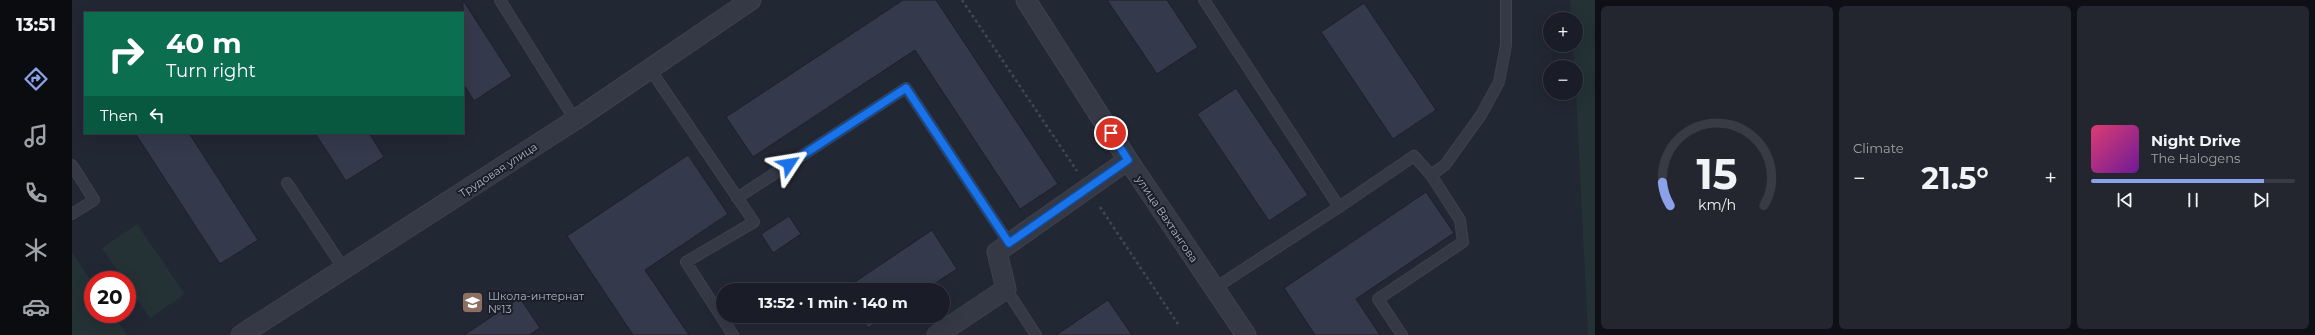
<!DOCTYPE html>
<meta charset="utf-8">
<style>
:root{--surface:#1a1d27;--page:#23262f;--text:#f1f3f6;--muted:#9fa2a7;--line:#383b44;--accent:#8ba2eb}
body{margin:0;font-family:Montserrat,sans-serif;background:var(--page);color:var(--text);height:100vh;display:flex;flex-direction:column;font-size:15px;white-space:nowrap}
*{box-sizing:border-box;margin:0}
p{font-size:13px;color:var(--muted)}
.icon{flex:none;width:22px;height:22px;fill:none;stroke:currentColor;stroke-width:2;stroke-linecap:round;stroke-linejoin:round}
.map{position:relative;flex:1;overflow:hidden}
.sheet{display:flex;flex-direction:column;gap:6px;padding:6px;background:#0e1015;width:720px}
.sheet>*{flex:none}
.banner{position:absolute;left:12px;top:12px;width:380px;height:122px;border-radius:0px;box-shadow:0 4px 16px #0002,0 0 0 1px var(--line);background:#0b6e4f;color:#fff;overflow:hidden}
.fabs{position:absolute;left:1471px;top:12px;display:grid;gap:8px}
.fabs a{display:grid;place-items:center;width:40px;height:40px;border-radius:50%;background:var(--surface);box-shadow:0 4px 16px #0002,0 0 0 1px var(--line);font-size:20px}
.speed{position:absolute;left:12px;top:271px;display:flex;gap:8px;font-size:20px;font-weight:700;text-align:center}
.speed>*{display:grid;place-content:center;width:52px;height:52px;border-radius:50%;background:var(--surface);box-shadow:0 4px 16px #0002,0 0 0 1px var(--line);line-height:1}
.speed .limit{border:6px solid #d22;background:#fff;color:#111}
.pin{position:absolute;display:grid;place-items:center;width:34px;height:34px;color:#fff;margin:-17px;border:2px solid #fff;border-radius:50%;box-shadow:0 1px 4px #0007}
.me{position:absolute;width:44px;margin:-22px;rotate:57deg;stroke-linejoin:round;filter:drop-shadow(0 0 3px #0008)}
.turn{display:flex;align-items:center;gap:14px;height:84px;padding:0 16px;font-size:18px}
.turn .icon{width:52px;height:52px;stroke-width:2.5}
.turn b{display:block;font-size:28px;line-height:34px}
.then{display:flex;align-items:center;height:38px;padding:0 16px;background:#0003;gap:8px;font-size:15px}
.big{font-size:30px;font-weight:700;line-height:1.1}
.sheet .card{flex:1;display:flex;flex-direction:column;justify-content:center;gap:6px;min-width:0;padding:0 14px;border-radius:6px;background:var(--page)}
.sheet .dial{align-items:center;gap:0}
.dial svg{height:104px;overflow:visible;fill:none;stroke:var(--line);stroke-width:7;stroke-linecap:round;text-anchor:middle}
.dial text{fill:var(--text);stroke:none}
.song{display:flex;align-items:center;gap:12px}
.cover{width:48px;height:48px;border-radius:6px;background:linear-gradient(135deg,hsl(340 70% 55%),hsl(280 70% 35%))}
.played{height:4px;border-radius:2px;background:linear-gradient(90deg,var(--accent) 85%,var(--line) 85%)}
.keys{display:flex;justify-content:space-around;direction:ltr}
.heat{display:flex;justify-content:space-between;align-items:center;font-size:22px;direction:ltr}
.sheet .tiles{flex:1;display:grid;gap:6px;grid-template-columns:repeat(3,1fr)}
.trip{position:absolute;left:644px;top:283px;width:234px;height:40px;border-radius:20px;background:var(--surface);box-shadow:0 4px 16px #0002,0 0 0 1px var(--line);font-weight:700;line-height:40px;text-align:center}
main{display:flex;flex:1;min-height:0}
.menu{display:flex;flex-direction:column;width:72px;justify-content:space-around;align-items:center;background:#0a0c10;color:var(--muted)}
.menu .icon{width:28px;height:28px}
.menu .active{color:var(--accent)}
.menu b{font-size:18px;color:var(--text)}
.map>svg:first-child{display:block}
</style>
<main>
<nav class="menu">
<b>13:51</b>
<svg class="icon active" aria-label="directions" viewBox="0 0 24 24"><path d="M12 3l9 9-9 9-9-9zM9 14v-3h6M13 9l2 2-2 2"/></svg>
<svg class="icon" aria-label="music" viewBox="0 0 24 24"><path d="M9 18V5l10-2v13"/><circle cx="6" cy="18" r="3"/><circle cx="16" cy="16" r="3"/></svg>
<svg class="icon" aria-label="phone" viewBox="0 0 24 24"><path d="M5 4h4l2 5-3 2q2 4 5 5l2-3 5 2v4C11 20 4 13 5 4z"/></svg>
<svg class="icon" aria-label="climate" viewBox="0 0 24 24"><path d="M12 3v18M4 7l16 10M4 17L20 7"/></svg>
<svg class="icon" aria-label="car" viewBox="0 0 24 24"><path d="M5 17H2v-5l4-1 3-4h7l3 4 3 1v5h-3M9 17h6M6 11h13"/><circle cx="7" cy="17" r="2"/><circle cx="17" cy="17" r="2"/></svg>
</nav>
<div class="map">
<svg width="1523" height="335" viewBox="0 0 1523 335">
<rect width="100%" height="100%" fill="#222734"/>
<path fill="#243135" d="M1498,0H1523V335H1516L1504,93V67H1502L1501,45H1504V19H1499Z
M65,224L113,294L78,318L55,285V280H52L30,248Z
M0,252L21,284V314H41L55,335H0Z"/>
<path fill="#343a4b" stroke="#1c202b" d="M391,0L440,76L402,101L391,83Z
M831,0H864L986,184L948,209L843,50L681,157L654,117Z
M1035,0H1095L1126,47L1085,74Z
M1292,3L1364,110L1321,139L1249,32Z
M1164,88L1236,195L1197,221L1125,114Z
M63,133H117L186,240L148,264Z
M243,133H297L312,157L274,181Z
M616,155L656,214L573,270L617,335H561L495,236Z
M1354,192L1382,233L1284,299L1308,335H1243L1212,288Z
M717,216L729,234L701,253L689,234Z
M860,230L885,269L853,290H771Z
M448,298L468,328L457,335H392Z
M1036,300L1060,335H984Z
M788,316H813L796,328Z"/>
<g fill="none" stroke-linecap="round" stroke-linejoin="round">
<defs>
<path id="lane" d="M428,0L503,120
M1132,0L1267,207L1342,156L1359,175L1388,220L1391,242L1306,299L1330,335
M578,69L682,222L614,262L661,335
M0,165L22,200L0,214
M1359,175L1373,165L1409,115L1427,82L1434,45V0
M215,183L272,269
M665,198L834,88L937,243
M1143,288L1267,207
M934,289L964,335"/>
<path id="street" d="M954,0L1056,160L1174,335
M169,335L503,120L679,0
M865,335L934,289L925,252L1056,160"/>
</defs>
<use href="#lane" stroke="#3e424e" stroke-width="12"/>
<use href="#street" stroke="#3e424e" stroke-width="21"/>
<path stroke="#3c4a4e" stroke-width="2.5" stroke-dasharray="3 3" stroke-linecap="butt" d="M890,0L1005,171
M1028,207L1106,324"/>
<use href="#lane" stroke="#353945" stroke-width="10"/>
<use href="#street" stroke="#353945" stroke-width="19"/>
</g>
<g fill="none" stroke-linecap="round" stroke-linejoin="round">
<defs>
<path id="route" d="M717,164L834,88L937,243L1056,160L1039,133"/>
</defs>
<use href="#route" stroke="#114b97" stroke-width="10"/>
<use href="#route" stroke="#1a73e8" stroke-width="7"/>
</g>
<defs>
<symbol id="school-square" viewBox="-11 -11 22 22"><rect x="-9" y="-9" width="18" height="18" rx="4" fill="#8d6e63" stroke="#1a1e29"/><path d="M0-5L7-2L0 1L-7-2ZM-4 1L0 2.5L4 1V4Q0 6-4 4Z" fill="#fff"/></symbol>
</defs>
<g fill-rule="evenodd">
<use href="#school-square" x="388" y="290" width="25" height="25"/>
</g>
<g text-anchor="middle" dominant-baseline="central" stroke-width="4" stroke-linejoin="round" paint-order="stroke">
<g font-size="11" fill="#afb4c2" stroke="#1a1e29">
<text transform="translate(426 170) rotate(-33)">Трудовая улица</text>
<text transform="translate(1095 219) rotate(56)">улица Вахтангова</text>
</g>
<g font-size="11" fill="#afb4c2" stroke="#1a1e29" text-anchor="start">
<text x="416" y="296">Школа-интернат<tspan x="416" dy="13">№13</tspan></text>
</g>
</g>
</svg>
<div class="fabs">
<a>+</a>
<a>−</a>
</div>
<div class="speed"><div class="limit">20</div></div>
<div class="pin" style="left:1039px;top:133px;background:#d93025"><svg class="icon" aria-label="arrive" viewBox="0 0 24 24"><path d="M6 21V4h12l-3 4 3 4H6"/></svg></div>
<svg class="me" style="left:717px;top:164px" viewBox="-20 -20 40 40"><path d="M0-17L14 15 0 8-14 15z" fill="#1a73e8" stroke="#fff" stroke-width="4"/></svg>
<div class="trip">13:52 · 1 min · 140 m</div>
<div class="banner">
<div class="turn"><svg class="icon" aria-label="right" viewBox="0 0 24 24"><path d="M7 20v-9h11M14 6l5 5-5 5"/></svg><div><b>40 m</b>Turn right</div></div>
<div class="then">Then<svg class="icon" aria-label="left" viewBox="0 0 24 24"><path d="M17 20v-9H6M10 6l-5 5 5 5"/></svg></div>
</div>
</div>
<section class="sheet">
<div class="tiles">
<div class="card dial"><svg viewBox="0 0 100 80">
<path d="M14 69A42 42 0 1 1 86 69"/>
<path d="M14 69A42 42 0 0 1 8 51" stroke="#8ba2eb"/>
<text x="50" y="56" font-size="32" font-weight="700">15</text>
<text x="50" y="72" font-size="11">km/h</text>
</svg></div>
<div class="card"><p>Climate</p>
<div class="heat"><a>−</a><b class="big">21.5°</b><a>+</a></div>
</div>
<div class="card">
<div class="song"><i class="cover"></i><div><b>Night Drive</b><p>The Halogens</p></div></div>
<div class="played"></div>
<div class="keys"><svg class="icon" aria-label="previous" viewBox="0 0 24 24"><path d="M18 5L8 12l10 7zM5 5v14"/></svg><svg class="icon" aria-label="pause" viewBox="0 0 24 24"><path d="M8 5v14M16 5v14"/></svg><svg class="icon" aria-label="next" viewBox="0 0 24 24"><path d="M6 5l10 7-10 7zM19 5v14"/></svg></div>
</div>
</div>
</section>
</main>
